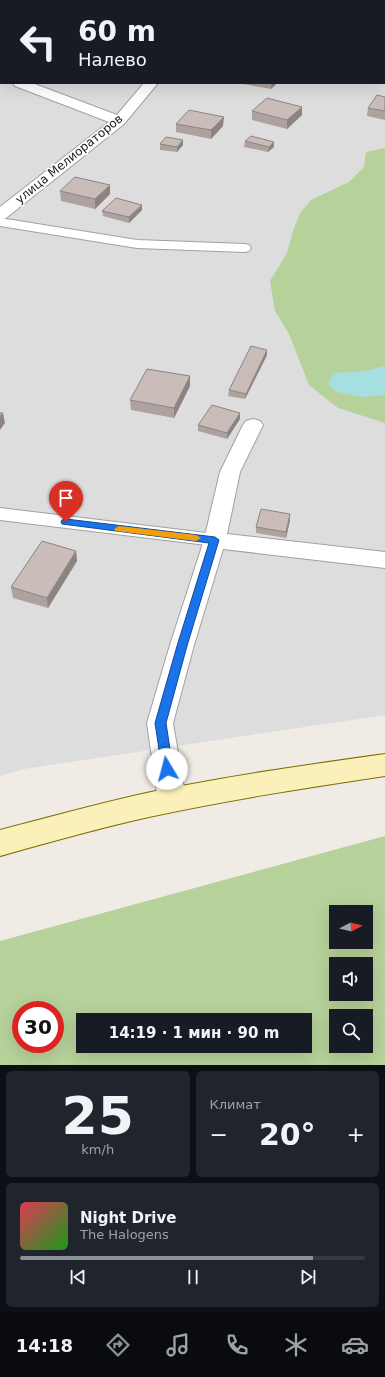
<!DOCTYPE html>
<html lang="ru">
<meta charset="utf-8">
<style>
:root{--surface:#171b24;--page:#20242c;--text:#f1f3f6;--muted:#9ea1a6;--line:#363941;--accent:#8c9099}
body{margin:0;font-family:"DejaVu Sans",sans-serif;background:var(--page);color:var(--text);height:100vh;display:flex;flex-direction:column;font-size:15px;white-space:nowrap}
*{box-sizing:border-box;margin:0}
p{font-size:13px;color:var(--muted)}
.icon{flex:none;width:22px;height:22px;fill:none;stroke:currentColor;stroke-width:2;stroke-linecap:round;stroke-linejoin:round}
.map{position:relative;height:1065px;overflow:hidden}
.drawer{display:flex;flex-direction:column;gap:6px;padding:6px;background:#0d0f14;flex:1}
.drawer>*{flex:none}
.banner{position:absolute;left:0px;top:0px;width:385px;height:84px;box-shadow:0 4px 16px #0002;background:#171b24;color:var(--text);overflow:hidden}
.needle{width:26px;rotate:83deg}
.tools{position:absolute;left:329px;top:905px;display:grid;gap:8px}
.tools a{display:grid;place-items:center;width:44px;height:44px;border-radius:0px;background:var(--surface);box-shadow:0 4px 16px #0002;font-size:20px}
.speed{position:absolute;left:12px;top:1001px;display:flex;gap:8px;font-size:20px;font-weight:700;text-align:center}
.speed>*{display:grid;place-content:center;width:52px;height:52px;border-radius:50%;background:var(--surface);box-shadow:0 4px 16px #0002;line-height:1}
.speed .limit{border:6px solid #d22;background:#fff;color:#111}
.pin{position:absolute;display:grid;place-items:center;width:34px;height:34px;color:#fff;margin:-41px -17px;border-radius:50% 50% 50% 0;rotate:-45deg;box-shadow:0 0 4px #0007}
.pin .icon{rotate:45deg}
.me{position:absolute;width:44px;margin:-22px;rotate:352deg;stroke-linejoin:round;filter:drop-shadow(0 0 3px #0008)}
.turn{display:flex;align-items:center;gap:14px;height:84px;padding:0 12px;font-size:18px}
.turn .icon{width:52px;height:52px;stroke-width:2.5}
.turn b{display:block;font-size:28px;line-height:34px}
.big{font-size:30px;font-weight:700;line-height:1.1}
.drawer .tile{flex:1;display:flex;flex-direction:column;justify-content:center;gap:6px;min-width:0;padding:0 14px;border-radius:6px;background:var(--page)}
.drawer .dial{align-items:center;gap:0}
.dial b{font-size:52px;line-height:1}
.song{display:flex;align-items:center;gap:12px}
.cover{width:48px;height:48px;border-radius:6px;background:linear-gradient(135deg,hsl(350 70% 55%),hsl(120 70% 35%))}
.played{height:4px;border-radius:2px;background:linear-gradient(90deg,var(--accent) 85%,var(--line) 85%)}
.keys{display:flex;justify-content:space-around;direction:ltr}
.heat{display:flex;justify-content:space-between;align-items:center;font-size:22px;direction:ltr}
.drawer .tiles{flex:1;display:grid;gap:6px;grid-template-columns:1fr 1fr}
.tile:last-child{grid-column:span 2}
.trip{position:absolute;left:76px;top:1013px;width:236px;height:40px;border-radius:0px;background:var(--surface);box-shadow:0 4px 16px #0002;font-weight:700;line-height:40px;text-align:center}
.tab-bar{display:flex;height:64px;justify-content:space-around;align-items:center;background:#090b0e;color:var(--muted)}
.tab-bar .icon{width:28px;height:28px}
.tab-bar .selected{color:var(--accent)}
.tab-bar b{font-size:18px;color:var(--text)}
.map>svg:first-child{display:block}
</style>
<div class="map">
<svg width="385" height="1065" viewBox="0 0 385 1065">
<rect width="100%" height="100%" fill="#f1ebe6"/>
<path fill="#dedddd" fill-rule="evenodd" d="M0,0H385V715L24,769L0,776ZM1,1H384V83H1Z"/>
<path fill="#b6d19a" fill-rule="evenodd" d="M385,148V423L338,408L309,385L289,334L275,311L270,281L287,253L293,231L300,213L311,200L349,182L364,167L366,152Z
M385,836V1065H0V941ZM336,912H366V942H336ZM336,964H366V994H336ZM21,1010H55V1044H21ZM336,1016H366V1046H336ZM83,1020H305V1046H83Z"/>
<path fill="#a6dfdf" d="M385,366V395L362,397L337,392L328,384L333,373L365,371Z"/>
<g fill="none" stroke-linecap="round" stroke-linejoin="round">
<defs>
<path id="service" d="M0,218L137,240L245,244L249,245L251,248L249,251L245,252L137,248L0,226Z
M0,508L215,534L221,536L224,540L221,544L215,546L0,520Z"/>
<path id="minor" d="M213,0H225L212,1Z
M0,71H1V79H0Z
M13,83H32L117,115L144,83H158L124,124L6,218L0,220V207L109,122L15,86Z
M253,419L260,421L263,425L240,472L227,534L385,552V568L223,549L194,645L173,723L186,800L182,808L172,812L162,808L158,800L147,723L170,645L204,540L220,472L243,425L246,421Z"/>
<path id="secondary" d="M385,754V776C306,788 227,800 149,817C99,828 50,842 0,856V830C50,817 100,803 151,792C228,776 307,765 385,754Z"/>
</defs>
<use href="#service" stroke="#a1a1a1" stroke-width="2"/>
<use href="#minor" stroke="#a1a1a1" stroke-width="2"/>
<use href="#secondary" stroke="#7b6e02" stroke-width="2"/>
<use href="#service" fill="#fff" fill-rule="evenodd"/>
<use href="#minor" fill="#fff" fill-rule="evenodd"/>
<use href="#secondary" fill="#fbf0ba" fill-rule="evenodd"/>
</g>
<path fill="#ada29f" d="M46,0H82L81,1H57Z
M238,83H277L271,89Z
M385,97V120L367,116L368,108Z
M252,111L302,115L287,129L252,120Z
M176,124L223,126L211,139L176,132Z
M245,141L274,147L268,152L244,147Z
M160,144L183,145L177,152L160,150Z
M60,191L110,194L95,209L61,201Z
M142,210L129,223L103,216L102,211Z
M267,355L245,399L228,396L229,390Z
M190,376V386L174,418L131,410L130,400Z
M240,419L227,439L198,431V425Z
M290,520L286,538L256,533V527Z
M76,551L77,561L48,608L13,598L11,587Z"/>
<path fill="#8d8482" d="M272,83H277L271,89Z
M302,107V115L287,129V120Z
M224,117L223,126L211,139V130Z
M183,140V145L177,152V147Z
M274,142V147L268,152L269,147Z
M110,185V194L95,209V199Z
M142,205V210L129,223V217Z
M267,350V355L245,399L246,394Z
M190,376V386L174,418V408Z
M3,413L5,423L0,430V418Z
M240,413V419L227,439V433Z
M290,514V520L286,538V532Z
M76,551L77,561L48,608L47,598Z"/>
<path fill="#c9bcb9" stroke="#8d8482" d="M154,0H173V1H154Z
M0,35H1V43L0,42Z
M377,95L385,97V111L368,108Z
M267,98L302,107L287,120L252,111Z
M189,110L224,117L211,130L176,124Z
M251,136L274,142L269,147L245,141Z
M166,137L183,140L177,147L160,144Z
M75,177L110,185L95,199L60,191Z
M116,198L142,205L129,217L102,211Z
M251,346L267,350L246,394L229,390Z
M147,369L190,376L174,408L130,400Z
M212,405L240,413L227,433L198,425Z
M0,413H3L0,418Z
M261,509L290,514L286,532L256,527Z
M42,541L76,551L47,598L11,587Z"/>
<path fill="#1a73e8" stroke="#114b97" d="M66,519L215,537L219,540L187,646L166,723L173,769L171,773L167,774L163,773L162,769L155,723L177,646L209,543L62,524L61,522L62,520Z"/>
<path fill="#f59e0b" d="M119,526L196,535L201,538L196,541L116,531L114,529Z"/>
<g text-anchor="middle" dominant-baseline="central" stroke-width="3" stroke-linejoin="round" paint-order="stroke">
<g font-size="12" fill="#202020" stroke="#fff">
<text transform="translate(69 159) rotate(-39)">улица Мелиораторов</text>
</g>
</g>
</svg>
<div class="tools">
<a><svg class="needle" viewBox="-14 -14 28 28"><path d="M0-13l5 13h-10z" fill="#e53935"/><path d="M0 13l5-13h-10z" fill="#9ea1a6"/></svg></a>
<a><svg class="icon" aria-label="sound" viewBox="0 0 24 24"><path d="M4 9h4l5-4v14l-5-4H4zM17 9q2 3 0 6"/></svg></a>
<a><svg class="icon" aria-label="search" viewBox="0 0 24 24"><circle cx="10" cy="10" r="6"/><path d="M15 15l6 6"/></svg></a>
</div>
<div class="speed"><div class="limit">30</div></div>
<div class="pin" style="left:66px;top:522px;background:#d93025"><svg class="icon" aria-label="arrive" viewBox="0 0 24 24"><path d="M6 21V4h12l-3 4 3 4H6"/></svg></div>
<svg class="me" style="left:167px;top:769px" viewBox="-20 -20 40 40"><circle r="19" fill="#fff"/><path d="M0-13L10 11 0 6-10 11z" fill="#1a73e8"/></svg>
<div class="trip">14:19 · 1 мин · 90 m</div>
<div class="banner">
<div class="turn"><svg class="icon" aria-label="left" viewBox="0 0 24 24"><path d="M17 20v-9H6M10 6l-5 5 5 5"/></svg><div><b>60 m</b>Налево</div></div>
</div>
</div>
<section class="drawer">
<div class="tiles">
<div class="tile dial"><b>25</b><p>km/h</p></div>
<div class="tile"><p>Климат</p>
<div class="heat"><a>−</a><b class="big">20°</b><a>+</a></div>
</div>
<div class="tile">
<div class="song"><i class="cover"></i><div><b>Night Drive</b><p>The Halogens</p></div></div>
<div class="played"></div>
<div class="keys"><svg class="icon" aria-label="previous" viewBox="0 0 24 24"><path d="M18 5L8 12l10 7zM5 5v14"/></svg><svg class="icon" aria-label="pause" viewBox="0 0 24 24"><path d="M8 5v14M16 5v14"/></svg><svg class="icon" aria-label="next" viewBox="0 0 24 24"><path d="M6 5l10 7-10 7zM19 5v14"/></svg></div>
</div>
</div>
</section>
<nav class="tab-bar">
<b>14:18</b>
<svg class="icon selected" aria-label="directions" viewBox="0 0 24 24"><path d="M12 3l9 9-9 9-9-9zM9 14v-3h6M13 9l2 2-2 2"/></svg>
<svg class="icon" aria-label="music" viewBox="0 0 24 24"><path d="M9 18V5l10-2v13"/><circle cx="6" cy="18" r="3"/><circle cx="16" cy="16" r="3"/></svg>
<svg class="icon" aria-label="phone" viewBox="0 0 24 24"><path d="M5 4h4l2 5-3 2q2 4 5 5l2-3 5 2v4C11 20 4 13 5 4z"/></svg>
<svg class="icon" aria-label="climate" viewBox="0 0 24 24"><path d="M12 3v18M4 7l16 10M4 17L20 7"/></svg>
<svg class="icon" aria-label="car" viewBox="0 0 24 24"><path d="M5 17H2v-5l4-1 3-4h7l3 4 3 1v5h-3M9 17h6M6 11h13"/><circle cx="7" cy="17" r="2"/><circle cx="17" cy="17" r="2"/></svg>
</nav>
